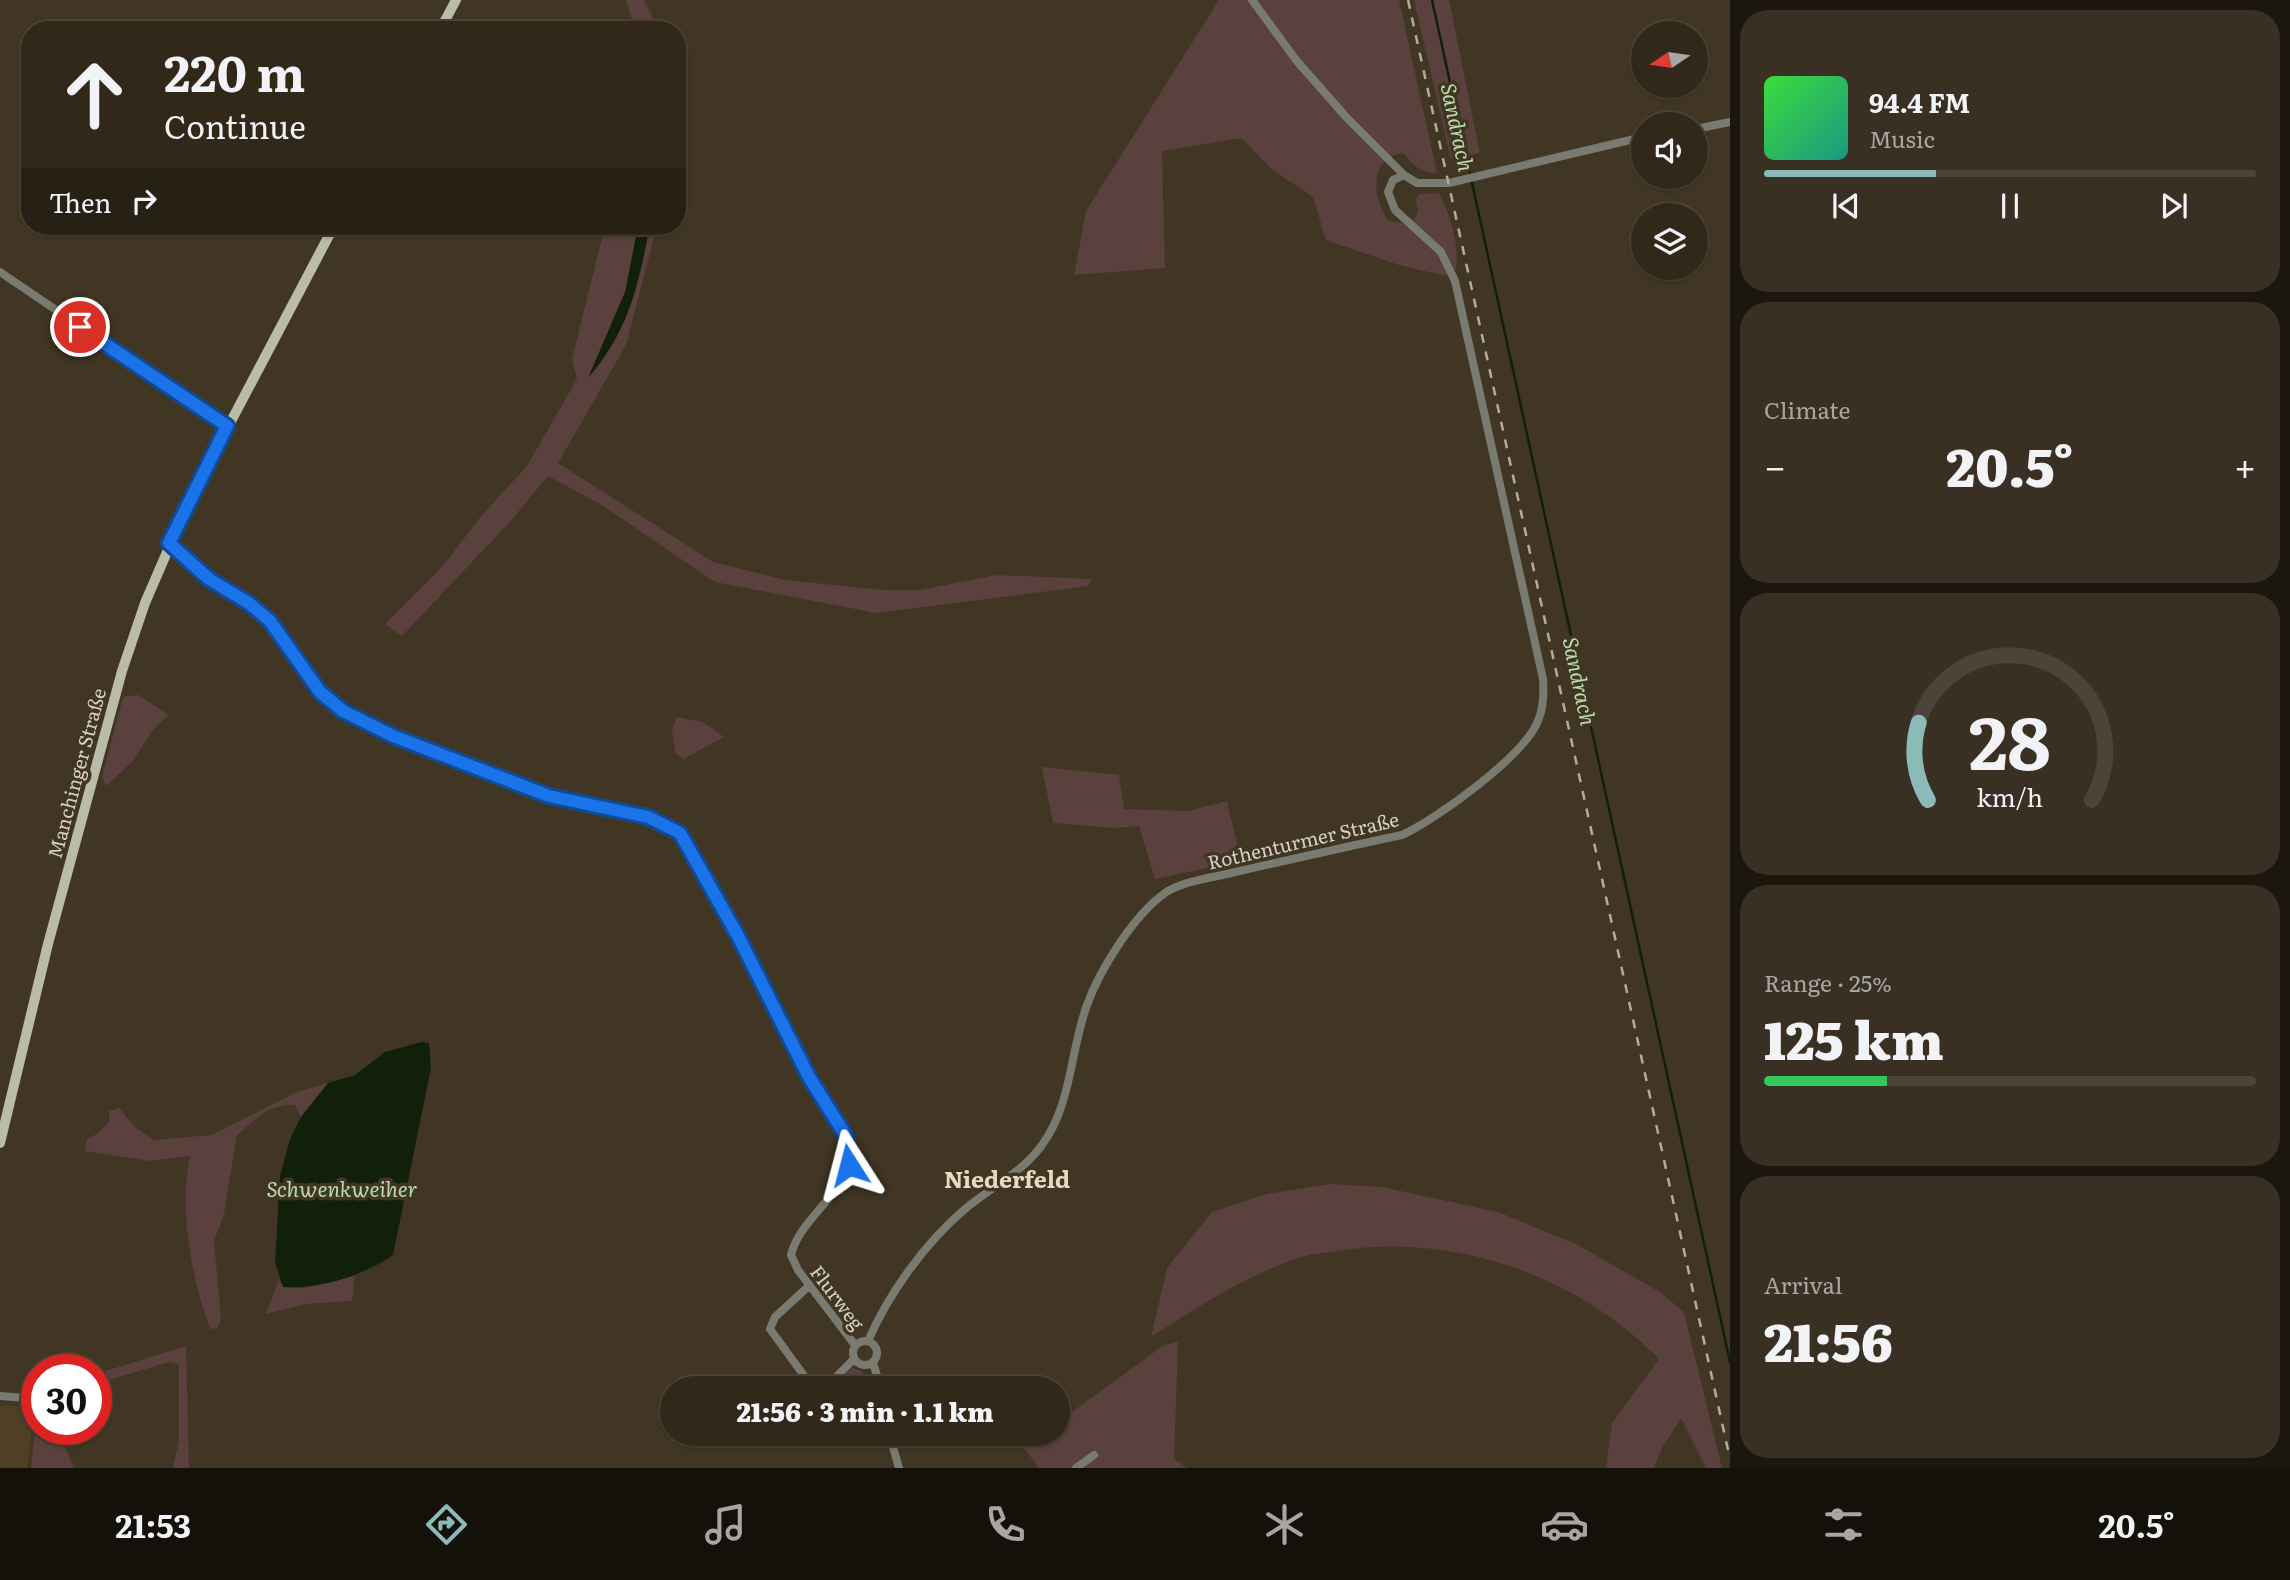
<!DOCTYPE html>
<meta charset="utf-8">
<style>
:root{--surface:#31281a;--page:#393023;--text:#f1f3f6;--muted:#a8a6a2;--line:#4c4439;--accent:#8bbbb9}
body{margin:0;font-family:Literata,serif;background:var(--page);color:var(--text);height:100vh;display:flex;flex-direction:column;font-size:26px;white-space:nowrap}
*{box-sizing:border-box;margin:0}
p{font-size:23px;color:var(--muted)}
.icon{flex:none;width:38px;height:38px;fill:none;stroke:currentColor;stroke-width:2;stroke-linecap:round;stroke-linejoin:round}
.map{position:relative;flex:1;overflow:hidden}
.drawer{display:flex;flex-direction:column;gap:10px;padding:10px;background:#1b160e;width:560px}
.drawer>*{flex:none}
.guide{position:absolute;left:21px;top:21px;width:665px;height:214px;border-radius:28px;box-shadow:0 2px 5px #0004,0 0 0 2px var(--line);background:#31281a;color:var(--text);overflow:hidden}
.needle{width:46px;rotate:257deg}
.fabs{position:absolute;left:1631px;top:21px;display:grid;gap:14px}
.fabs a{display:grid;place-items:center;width:77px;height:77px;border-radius:50%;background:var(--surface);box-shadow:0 2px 5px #0004,0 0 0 2px var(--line);font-size:35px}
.speed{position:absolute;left:21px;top:1354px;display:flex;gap:14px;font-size:35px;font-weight:700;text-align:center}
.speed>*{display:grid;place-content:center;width:91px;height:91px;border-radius:50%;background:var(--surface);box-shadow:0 2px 5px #0004,0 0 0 2px var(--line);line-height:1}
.speed .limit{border:10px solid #d22;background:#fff;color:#111}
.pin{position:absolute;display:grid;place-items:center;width:60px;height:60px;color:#fff;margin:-30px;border:4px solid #fff;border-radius:50%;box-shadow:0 2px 7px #0007}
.me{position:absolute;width:77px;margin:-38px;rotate:351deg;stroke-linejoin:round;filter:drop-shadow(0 0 5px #0008)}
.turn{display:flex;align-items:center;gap:24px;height:147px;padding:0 28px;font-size:32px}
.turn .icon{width:91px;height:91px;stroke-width:2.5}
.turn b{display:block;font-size:49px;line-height:60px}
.then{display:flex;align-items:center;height:66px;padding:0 28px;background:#0003;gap:14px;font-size:26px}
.big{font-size:52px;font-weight:800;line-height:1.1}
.drawer .card{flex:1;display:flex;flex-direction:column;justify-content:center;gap:10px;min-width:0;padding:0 24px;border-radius:28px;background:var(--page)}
.drawer .dial{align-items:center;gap:0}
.dial svg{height:182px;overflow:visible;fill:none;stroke:var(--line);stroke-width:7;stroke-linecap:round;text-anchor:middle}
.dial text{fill:var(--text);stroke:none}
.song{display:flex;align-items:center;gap:21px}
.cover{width:84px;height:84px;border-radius:10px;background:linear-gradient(135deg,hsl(120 70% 55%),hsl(170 70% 35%))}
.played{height:7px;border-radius:4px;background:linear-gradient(90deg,var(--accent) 35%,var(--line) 35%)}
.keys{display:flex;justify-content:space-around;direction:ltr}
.heat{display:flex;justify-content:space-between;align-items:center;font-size:38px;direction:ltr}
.charge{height:10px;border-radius:5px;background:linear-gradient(90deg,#34c759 25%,var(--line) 0)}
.trip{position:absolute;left:660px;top:1376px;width:410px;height:70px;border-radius:35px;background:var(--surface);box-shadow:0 2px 5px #0004,0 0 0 2px var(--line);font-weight:800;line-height:70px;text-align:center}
.dock{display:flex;height:112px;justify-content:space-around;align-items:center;background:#14100a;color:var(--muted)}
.dock .icon{width:49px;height:49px}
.dock .active{color:var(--accent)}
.dock b{font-size:32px;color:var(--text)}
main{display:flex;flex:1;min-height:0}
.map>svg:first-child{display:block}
</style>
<main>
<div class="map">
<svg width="1730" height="1468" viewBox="0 0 1730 1468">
<rect width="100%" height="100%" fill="#413623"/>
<path fill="#4e3f25" d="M0,1405L35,1407L27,1468H0Z"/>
<path fill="#5a413e" d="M626,0H644L659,30H635Z
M1219,0H1399L1437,173C1421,173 1413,165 1403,153C1368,158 1372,200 1389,221L1404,223L1415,219L1418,211L1416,199L1420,194L1439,193C1450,214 1460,246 1456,269L1446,276L1399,265L1326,240L1313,197L1271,169L1242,138L1162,151L1165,268L1074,275L1086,211Z
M1414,0H1449L1480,153L1451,159Z
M605,226H657L626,345L558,463L713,562L785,580L883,590H920L997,575L1092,579L1088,586L876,613L715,582L600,504L548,476L508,524L402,636L385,624L443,566L482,515L527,466L577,379L572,360Z
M139,695L168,715L151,732L134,760L106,786L102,777L123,697Z
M677,717L703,722L724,737L683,759L675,752L672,729Z
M1042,767L1119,775L1124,809L1188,811L1227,801L1241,861L1155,879L1139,826L1115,828L1053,823Z
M328,1083L301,1117L295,1105C270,1103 255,1120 237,1135L224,1214L214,1241L221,1320L217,1328L210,1329C191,1277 179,1210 190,1156L150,1161L85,1151L87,1139L97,1134L109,1122V1111L119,1108L134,1126L153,1140L212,1135L297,1092Z
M1330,1184L1382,1187L1498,1212L1576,1244L1660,1292L1684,1312L1722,1468H1706L1681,1418L1662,1448L1654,1468H1606L1612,1423L1659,1359C1578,1276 1453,1232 1338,1251C1325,1253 1309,1254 1296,1259C1243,1277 1198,1307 1151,1337L1167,1268L1212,1212L1267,1194Z
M355,1276L352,1301L305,1304L266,1314L279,1280L284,1287L305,1288Z
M1178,1342L1174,1459L1187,1468H1039L1024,1448L1043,1433H1057V1423L1164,1345Z
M186,1346L189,1468H173L179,1440V1364L169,1362L102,1382L96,1381V1374Z
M852,1368L862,1371L865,1388H830Z
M37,1408V1430H58L74,1468H31Z"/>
<path fill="#11200a" d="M638,226H650C638,286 629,331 588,378L625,292Z
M421,1042L429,1043L431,1068L393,1255C362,1276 321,1289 283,1287L275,1263L280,1176L290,1139L301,1117L328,1083L355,1075L385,1052Z"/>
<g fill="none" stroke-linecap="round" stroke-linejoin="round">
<path stroke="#11200a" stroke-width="2.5" d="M1432,0L1730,1362"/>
<path stroke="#7a7b70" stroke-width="8" d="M1252,0L1296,60L1347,118L1404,175L1417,183H1449L1643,137
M1696,129L1730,122
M0,272L227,426
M168,543L209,579L250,604L269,621L320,692L343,711L393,736L549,796L648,817L680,833L738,936L809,1077L849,1145C855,1190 801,1214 791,1255L798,1270L855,1345
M810,1285L775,1317L770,1329L813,1388
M853 1353a12 12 0 1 1 24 0a12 12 0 1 1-24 0Z
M868,1341C889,1293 925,1243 965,1209C990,1188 1023,1172 1042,1145C1072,1104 1070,1051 1087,1005C1100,969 1134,915 1165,893C1183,881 1211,878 1231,873C1288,860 1345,847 1402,835C1437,819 1524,756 1538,721C1544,707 1544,693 1543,679L1455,281L1441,252L1395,210L1388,192L1393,180L1404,175
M873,1363L881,1388
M825,1388L854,1359
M0,1396L25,1398
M889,1433L899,1468
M1076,1468L1094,1455"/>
<path stroke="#bbbca7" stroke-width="10" d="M440,30L456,0
M0,1143L48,944L122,671L145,603L190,499L334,226"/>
<path stroke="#b3ab9e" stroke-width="2.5" stroke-dasharray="9 9" stroke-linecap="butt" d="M1408,0L1730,1459"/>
</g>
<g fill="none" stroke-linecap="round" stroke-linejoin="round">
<defs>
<path id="route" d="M80,327L227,426L169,543L209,579L250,604L270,621L320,692L343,711L393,736L549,796L648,817L680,833L738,936L809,1077L846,1136L849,1165"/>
</defs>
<use href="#route" stroke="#114b97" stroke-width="18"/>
<use href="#route" stroke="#1a73e8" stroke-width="12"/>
</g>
<g text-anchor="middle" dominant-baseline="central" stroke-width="7" stroke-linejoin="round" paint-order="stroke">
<g font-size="19" fill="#d7d0c5" stroke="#413623">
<text transform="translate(76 773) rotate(-75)">Manchinger Straße</text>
<text transform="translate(1303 840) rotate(-13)">Rothenturmer Straße</text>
<text transform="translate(838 1297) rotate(53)">Flurweg</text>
</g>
<g font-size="21" font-style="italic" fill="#b8dbaa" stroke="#413623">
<text transform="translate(1459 127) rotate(78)">Sandrach</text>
<text transform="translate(1581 681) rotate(78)">Sandrach</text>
<text x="342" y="1187">Schwenkweiher</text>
</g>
<g font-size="23" font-weight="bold" fill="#e7d9c2" stroke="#413623">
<text x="1007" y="1178">Niederfeld</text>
</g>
</g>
</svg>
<div class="fabs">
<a><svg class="needle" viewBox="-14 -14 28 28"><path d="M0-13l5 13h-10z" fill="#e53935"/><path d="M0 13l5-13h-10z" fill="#a8a6a2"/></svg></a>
<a><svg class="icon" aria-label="sound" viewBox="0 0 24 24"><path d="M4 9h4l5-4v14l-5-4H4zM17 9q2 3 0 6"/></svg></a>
<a><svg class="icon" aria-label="layers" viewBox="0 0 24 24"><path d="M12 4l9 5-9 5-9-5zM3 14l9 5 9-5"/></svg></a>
</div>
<div class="speed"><div class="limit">30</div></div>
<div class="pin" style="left:80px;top:327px;background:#d93025"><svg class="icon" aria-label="arrive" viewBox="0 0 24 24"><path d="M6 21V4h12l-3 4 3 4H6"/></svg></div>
<svg class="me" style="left:849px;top:1165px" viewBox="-20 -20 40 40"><path d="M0-17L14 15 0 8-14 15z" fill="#1a73e8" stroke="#fff" stroke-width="4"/></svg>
<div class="trip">21:56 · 3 min · 1.1 km</div>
<div class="guide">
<div class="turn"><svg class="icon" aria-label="ahead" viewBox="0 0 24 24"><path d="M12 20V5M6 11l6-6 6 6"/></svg><div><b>220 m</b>Continue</div></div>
<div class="then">Then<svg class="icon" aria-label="right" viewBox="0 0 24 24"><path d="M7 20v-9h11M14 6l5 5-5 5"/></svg></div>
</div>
</div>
<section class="drawer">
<div class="card">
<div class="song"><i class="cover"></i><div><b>94.4 FM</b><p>Music</p></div></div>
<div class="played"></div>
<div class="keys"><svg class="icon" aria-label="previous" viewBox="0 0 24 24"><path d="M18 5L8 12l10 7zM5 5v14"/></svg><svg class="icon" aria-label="pause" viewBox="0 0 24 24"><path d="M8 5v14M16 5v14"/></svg><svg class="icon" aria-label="next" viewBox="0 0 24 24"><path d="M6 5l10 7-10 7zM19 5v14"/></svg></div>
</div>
<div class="card"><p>Climate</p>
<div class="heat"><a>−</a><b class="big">20.5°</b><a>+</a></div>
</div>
<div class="card dial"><svg viewBox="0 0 100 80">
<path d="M14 69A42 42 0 1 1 86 69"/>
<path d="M14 69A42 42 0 0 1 10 35" stroke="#8bbbb9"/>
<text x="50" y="56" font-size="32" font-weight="700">28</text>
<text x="50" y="72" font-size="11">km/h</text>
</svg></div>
<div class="card"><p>Range · 25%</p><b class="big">125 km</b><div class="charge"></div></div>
<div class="card"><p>Arrival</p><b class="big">21:56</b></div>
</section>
</main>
<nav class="dock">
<b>21:53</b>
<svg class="icon active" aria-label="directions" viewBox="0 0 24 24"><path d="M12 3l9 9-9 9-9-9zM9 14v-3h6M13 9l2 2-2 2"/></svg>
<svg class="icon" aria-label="music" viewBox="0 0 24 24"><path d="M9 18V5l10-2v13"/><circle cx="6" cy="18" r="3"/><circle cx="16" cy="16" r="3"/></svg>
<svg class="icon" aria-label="phone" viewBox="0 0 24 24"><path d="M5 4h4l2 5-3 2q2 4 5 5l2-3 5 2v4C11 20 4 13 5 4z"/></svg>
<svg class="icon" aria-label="climate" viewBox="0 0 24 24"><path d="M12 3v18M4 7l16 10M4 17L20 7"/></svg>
<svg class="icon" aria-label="car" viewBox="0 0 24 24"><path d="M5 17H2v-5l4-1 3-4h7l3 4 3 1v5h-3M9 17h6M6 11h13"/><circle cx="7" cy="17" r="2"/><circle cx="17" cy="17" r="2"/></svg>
<svg class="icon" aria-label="filters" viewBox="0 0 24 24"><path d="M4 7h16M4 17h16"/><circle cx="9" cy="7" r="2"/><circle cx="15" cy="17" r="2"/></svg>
<b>20.5°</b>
</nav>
